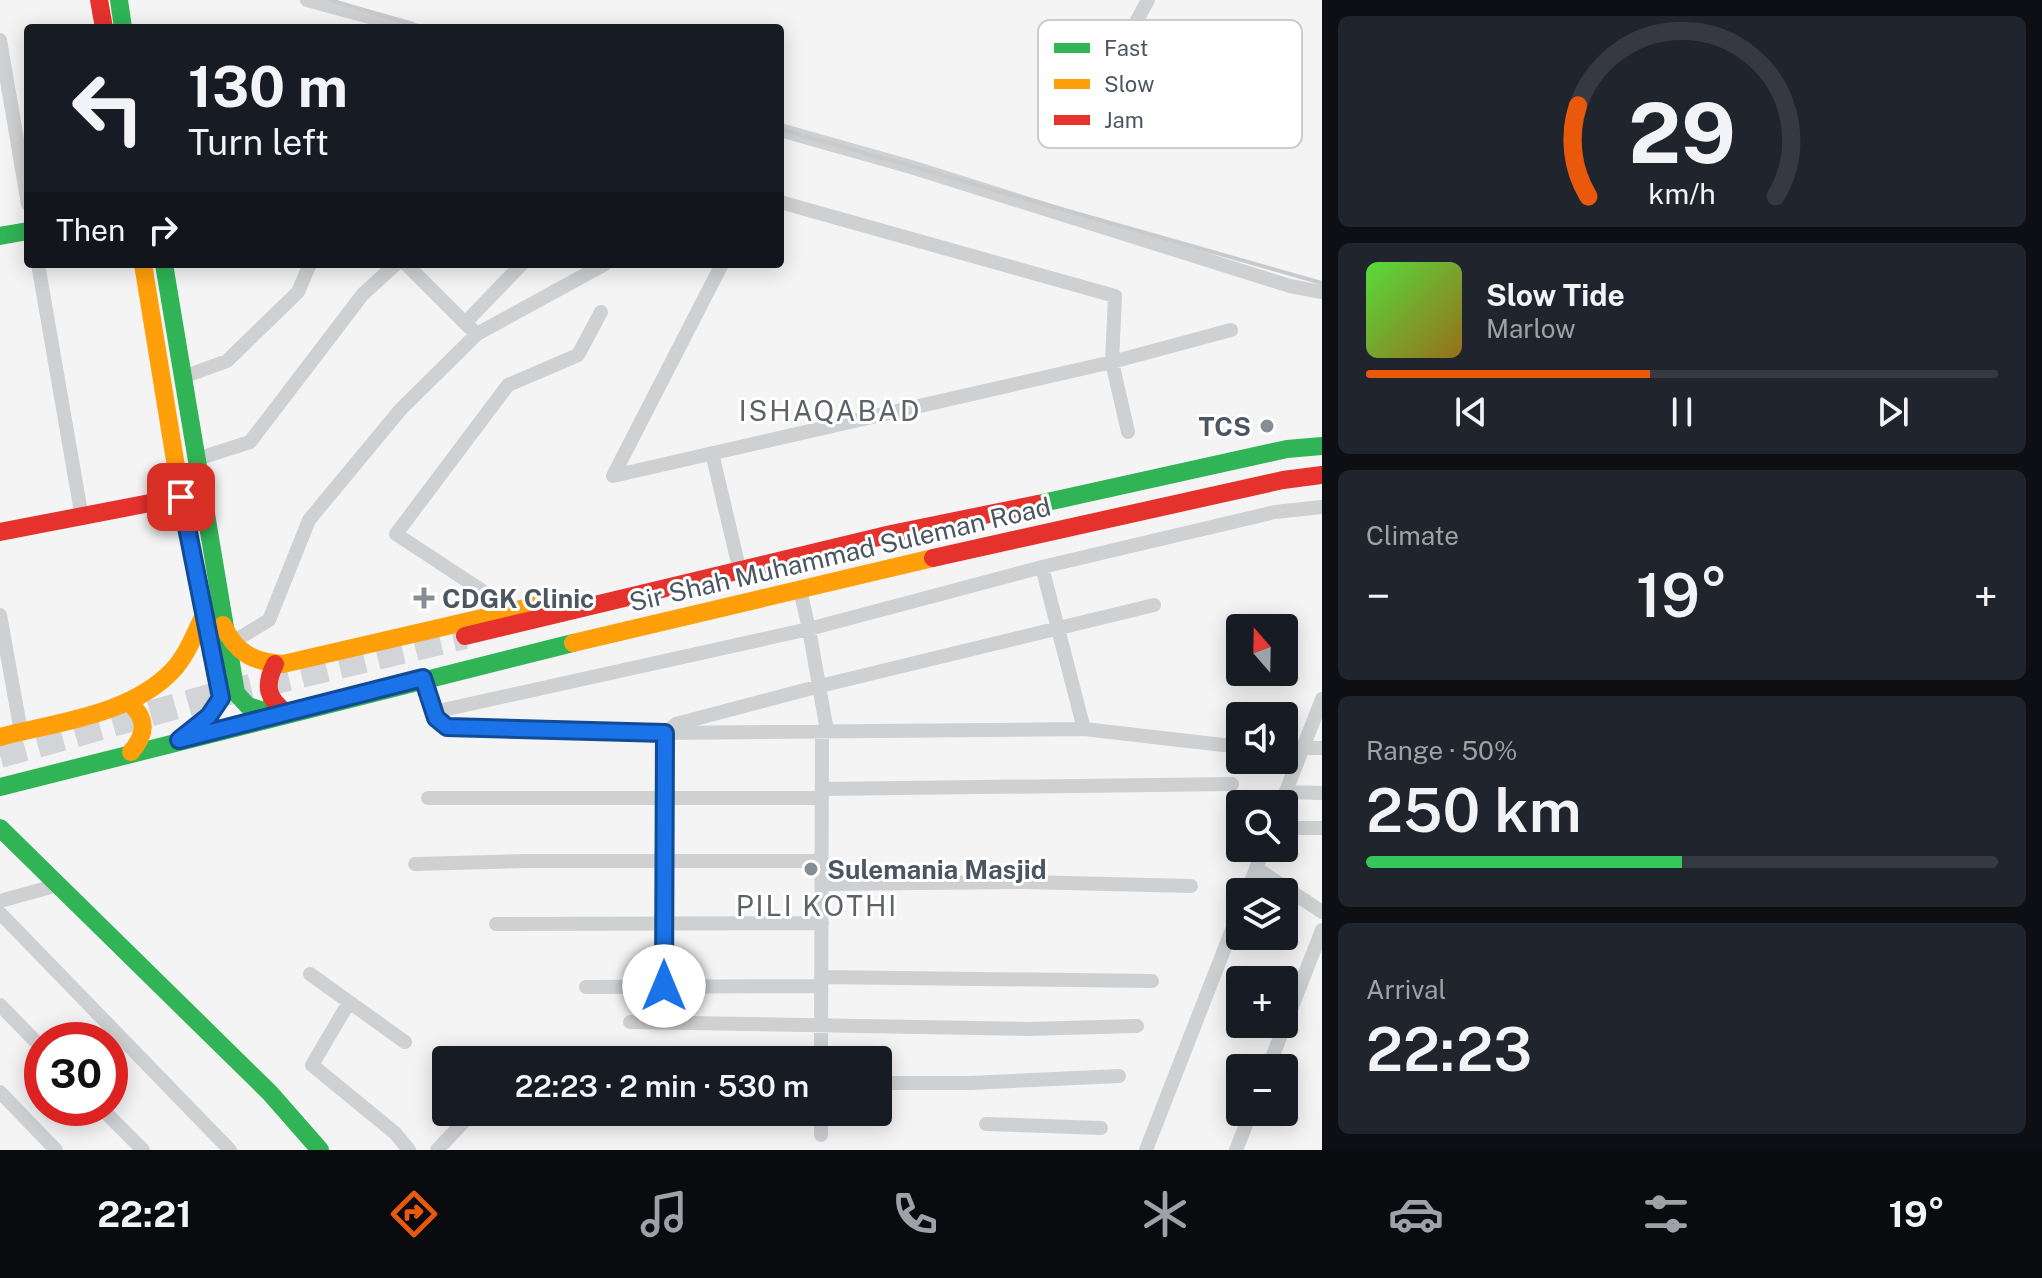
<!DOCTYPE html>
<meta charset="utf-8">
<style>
:root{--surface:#171b24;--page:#20242c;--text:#f1f3f6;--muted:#9ea1a6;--line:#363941;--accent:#ea580c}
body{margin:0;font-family:"Public Sans",sans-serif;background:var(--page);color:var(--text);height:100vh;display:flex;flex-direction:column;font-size:30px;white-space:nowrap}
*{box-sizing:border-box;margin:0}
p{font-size:26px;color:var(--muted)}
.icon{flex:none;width:44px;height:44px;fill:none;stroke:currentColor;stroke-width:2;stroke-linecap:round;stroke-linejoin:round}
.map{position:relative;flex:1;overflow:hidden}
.panel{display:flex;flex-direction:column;gap:16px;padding:16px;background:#0d0f14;width:720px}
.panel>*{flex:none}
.guide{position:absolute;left:24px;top:24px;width:760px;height:244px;border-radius:8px;box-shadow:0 4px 20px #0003;background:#171b24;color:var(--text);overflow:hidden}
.needle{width:52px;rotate:340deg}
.fabs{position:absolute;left:1226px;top:614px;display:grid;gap:16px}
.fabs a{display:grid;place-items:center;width:72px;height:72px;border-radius:8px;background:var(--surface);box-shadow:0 4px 20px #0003;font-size:40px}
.speed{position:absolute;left:24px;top:1022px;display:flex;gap:16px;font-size:40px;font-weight:700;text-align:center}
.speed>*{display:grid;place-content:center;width:104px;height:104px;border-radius:50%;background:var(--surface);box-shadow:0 4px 20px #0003;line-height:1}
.speed .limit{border:12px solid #d22;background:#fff;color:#111}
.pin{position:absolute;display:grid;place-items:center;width:68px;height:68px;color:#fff;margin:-34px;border-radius:16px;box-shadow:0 4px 12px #0006}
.me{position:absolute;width:88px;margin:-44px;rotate:0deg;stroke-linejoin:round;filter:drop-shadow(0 0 6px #0008)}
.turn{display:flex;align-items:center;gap:28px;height:168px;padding:0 32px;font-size:36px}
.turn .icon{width:104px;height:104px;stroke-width:2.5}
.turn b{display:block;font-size:56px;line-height:68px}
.then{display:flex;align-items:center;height:76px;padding:0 32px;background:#0003;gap:16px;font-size:30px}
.big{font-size:60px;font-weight:600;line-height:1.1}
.panel .card{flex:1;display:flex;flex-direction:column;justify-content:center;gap:12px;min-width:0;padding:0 28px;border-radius:12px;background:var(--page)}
.panel .dial{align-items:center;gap:0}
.dial svg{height:208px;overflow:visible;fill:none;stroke:var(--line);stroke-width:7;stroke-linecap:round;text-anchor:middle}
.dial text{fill:var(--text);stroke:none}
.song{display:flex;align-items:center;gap:24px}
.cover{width:96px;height:96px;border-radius:12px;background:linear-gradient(135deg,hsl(110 70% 55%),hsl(40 70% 35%))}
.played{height:8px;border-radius:4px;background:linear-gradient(90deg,var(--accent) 45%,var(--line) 45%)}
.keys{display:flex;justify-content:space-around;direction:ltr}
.heat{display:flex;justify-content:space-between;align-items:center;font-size:44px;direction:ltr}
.charge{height:12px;border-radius:6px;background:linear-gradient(90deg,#34c759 50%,var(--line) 0)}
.trip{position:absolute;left:432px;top:1046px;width:460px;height:80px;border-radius:8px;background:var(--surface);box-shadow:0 4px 20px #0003;font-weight:600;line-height:80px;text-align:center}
.dock{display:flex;height:128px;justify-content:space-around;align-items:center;background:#090b0e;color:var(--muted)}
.dock .icon{width:56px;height:56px}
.dock .active{color:var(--accent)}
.dock b{font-size:36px;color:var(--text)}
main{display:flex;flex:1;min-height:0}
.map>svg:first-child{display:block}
</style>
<main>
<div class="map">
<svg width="1322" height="1150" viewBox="0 0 1322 1150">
<rect width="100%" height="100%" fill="#f4f4f4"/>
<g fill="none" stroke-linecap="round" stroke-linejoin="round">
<path stroke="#d2d4d7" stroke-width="26" stroke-dasharray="26 13" stroke-linecap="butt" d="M0,755L217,695L465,636"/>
<path stroke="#ced0d2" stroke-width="14" d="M307,0L410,28
M0,40L28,204
M780,130L911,167L1290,286L1322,292
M1072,141L1148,0
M780,202L1115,296L1112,362L1128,432
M38,264L82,518
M406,264L465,323
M477,334L465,323L522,264
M183,377L227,361L298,292L310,264
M712,453L737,559
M197,459L250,442L363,294L396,264
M613,476L1112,362L1231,330
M613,476L722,264
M1042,567L1084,729
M800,590L809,629L827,731
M513,611L396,534L508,385L578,355L601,312
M0,615L21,732
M231,643L269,620L309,520L401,409L477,334L605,264
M423,678L436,718L447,727L665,733L1084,729L1223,745H1240
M434,712L809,629L1042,567L1275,512L1322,507
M1284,748H1322
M822,789L1232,784
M1286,792L1322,793
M428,798H822
M1281,804L1322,699
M1284,828H1322
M415,864L526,861H822
M1256,868L1322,912
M822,884L1025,882L1191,886
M1247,892L1264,848
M0,901L58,885
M0,913L230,1150
M496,924L822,923
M310,974L405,1042
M821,977L1152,981
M586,987L821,986
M348,1004L312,1065L395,1133L409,1150
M0,1005L42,1048
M664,1021L665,733L676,724L820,686L1154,605
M630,1022L1027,1029L1137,1026
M821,1060L822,731
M1268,1068L1322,930
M878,1083H970L1119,1076
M0,1092L56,1150
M101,1108L143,1150
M986,1124L1101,1128
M821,1135V1112
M437,1150L473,1112
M1146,1150L1240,909
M1236,1150L1251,1112"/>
<path stroke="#30b455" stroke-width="18" d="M119,0L123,28
M0,236L28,231
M164,264L236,693L248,706L278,715
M1038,504L1287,449L1322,446
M0,787L573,643
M0,828L270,1093L320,1150"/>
<path stroke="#ff9f0a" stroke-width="18" d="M143,264L181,497L221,698L209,716L182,737
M223,625C236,653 253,662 283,664L542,604
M573,643L933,558
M129,702C147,719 147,733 131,752
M0,737C57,722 131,715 173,670C187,655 195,633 204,615"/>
<path stroke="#e5322d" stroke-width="18" d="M99,0L104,28
M0,532L181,497
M933,558L1283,480L1322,475
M465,636L891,534L1038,504
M275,664C264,686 267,699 287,713"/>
<path stroke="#c9cacc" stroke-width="4" d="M330,0L425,28
M780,129L1322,283"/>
</g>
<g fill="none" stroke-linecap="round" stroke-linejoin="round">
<defs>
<path id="route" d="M181,497L221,698L209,716L179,740L423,678L436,718L447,727L665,733L664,986"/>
</defs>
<use href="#route" stroke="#114b97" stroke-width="20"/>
<use href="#route" stroke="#1a73e8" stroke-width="14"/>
</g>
<g fill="#868d94" stroke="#fff" stroke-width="3">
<circle cx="1267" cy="426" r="8"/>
<path d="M420 586h8v8h8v8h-8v8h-8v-8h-8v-8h8z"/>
<circle cx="811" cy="869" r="8"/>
</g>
<g text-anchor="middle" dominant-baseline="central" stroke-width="6" stroke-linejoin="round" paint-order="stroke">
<g font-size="26" font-weight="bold" fill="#4a5661" stroke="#fff" text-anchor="start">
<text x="1251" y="426" text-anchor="end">TCS</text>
<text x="442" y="598">CDGK Clinic</text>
<text x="827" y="869">Sulemania Masjid</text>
</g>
<g font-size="26" fill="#4a5661" stroke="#fff">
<text transform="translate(840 554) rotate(-13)">Sir Shah Muhammad Suleman Road</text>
</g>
<g font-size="28" letter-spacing="2" fill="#5f6368" stroke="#fff">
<text x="830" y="410">ISHAQABAD</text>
<text x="817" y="905">PILI KOTHI</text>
</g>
</g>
<rect x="1038" y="20" width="264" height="128" rx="12" fill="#fff" stroke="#c9ccd0" stroke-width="2"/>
<rect x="1054" y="43" width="36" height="10" fill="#30b455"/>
<rect x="1054" y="79" width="36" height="10" fill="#ff9f0a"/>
<rect x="1054" y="115" width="36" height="10" fill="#e5322d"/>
<g font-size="22" fill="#4a5661">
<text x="1104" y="56">Fast</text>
<text x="1104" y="92">Slow</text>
<text x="1104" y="128">Jam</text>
</g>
</svg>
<div class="fabs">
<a><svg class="needle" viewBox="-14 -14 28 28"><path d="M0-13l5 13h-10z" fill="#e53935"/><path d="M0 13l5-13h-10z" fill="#9ea1a6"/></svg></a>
<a><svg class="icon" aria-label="sound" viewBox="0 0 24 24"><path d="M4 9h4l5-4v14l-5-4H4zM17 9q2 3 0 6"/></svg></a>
<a><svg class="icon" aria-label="search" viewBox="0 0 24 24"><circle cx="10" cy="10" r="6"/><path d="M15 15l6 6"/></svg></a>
<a><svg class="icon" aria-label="layers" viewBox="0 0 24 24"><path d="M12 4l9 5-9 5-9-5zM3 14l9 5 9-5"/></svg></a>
<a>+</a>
<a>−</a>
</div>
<div class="speed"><div class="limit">30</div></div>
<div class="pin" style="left:181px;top:497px;background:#d93025"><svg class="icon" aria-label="arrive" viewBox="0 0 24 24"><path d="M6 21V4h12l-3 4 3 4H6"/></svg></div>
<svg class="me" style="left:664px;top:986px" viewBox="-20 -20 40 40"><circle r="19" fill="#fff"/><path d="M0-13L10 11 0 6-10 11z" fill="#1a73e8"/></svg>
<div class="trip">22:23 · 2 min · 530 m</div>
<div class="guide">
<div class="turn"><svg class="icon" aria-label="left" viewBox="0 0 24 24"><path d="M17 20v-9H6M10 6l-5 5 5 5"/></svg><div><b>130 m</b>Turn left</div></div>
<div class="then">Then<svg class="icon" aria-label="right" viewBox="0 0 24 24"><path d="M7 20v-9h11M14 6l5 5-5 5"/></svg></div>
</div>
</div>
<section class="panel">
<div class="card dial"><svg viewBox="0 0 100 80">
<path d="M14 69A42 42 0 1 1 86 69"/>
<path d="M14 69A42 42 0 0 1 10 34" stroke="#ea580c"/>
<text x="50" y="56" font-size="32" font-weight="700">29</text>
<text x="50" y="72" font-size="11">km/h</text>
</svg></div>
<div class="card">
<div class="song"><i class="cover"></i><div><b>Slow Tide</b><p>Marlow</p></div></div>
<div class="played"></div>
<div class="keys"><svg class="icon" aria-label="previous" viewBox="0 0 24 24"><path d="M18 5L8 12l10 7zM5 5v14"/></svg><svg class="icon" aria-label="pause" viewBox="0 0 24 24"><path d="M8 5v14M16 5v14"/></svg><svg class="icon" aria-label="next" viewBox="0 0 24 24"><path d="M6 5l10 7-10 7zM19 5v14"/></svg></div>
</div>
<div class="card"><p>Climate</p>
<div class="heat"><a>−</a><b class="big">19°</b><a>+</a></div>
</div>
<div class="card"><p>Range · 50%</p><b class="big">250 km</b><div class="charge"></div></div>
<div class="card"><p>Arrival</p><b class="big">22:23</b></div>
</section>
</main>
<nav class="dock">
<b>22:21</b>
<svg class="icon active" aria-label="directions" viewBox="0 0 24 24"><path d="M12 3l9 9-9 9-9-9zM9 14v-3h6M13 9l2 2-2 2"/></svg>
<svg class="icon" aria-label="music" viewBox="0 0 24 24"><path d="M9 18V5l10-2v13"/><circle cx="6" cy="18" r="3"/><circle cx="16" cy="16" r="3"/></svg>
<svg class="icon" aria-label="phone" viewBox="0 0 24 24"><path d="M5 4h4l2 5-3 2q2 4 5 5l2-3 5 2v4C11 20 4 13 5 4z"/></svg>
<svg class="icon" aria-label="climate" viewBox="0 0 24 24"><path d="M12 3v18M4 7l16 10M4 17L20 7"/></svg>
<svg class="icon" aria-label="car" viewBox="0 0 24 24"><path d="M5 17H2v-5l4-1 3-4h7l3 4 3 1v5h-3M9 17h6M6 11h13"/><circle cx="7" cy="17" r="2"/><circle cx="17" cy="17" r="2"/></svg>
<svg class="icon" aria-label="filters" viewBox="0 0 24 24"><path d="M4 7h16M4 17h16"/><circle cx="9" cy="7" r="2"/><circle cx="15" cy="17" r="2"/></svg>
<b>19°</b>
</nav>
